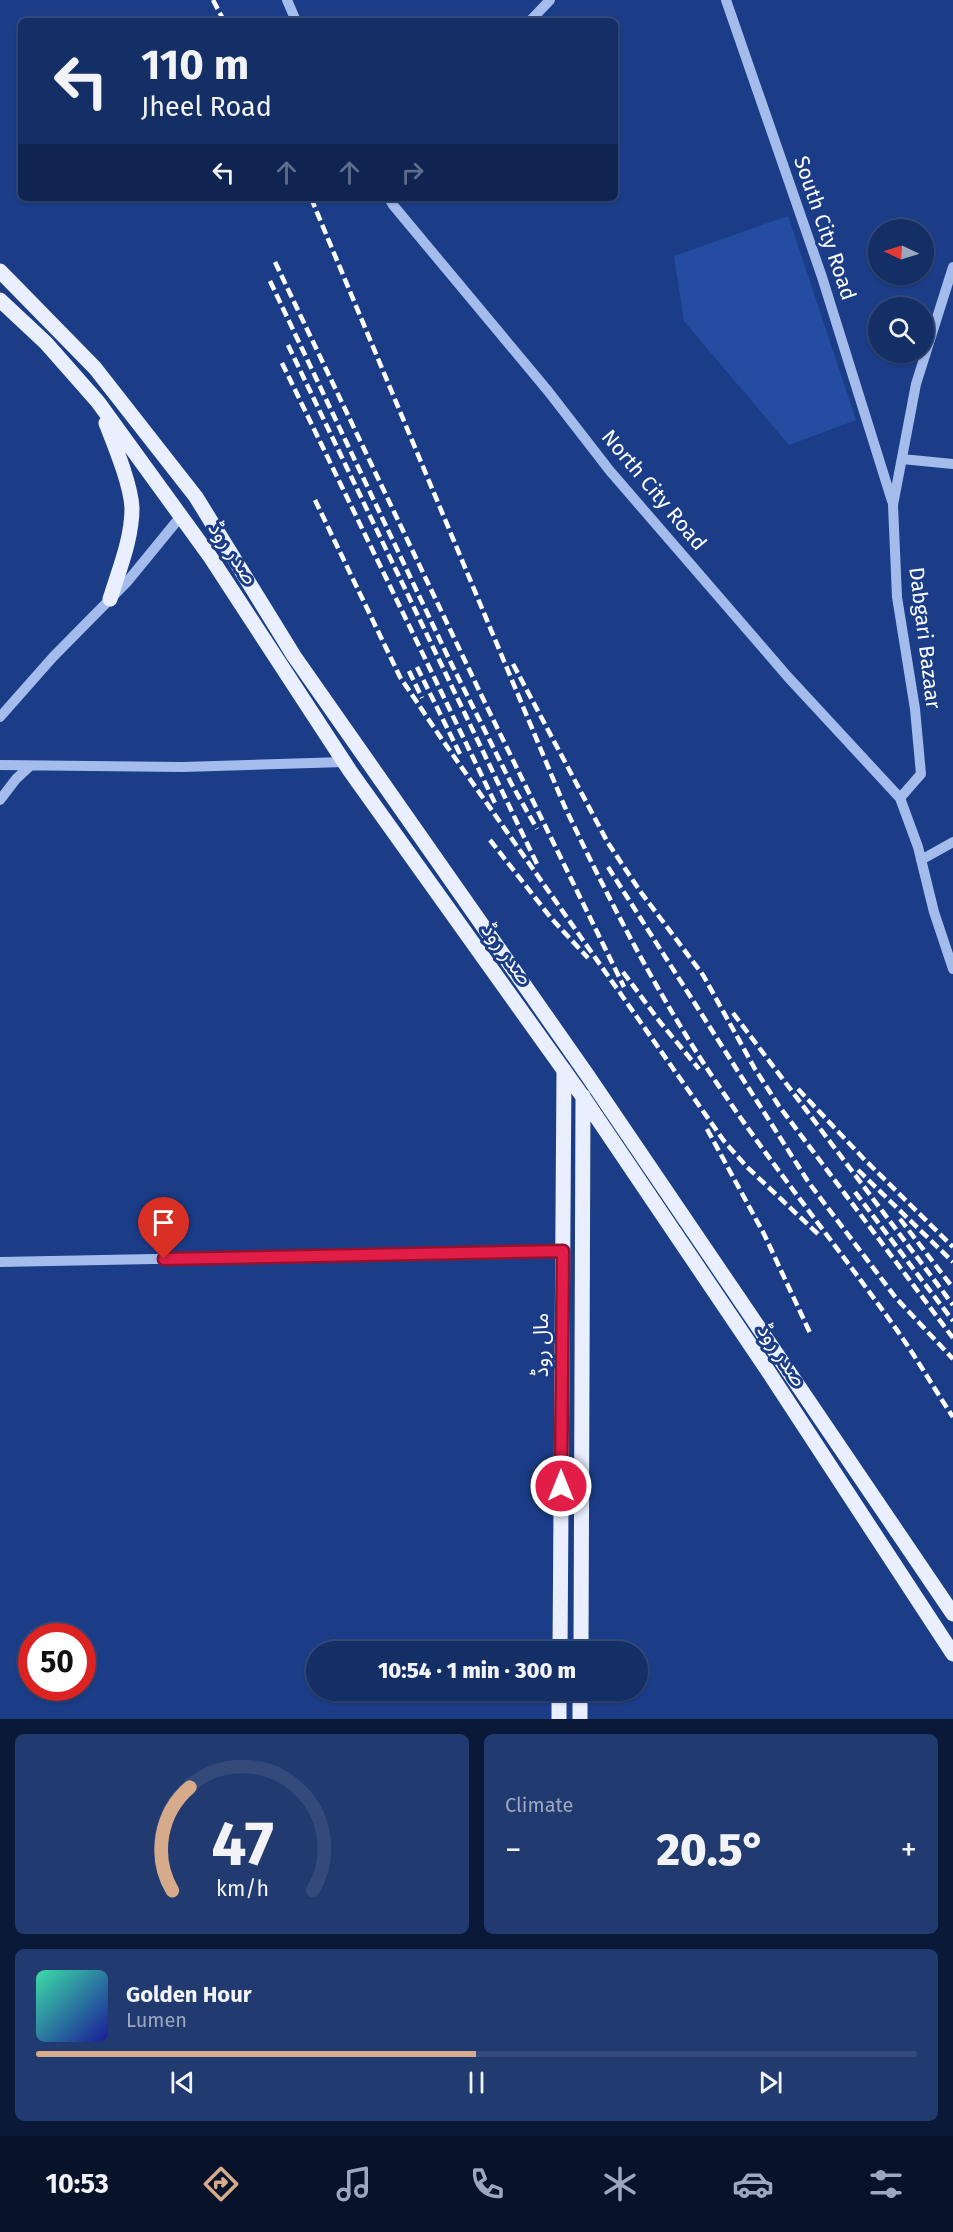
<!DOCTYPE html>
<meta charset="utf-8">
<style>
:root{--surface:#142e66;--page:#213a6f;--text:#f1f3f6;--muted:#9da8bf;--line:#334a7a;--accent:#d6ab8b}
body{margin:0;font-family:"Fira Sans","Noto Sans Arabic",sans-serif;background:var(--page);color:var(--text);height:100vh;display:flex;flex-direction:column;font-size:22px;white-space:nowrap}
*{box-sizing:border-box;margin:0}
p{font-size:20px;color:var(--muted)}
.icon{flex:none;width:33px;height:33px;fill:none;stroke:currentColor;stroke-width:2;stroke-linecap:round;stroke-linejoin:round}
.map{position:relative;height:1719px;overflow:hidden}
.details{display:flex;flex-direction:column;gap:15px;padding:15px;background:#0b1938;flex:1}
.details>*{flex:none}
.hud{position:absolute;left:18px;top:18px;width:600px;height:183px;border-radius:9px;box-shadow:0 2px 4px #0004,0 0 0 2px var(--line);background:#142e66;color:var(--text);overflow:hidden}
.needle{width:39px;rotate:274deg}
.tools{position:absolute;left:868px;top:219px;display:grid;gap:12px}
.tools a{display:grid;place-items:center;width:66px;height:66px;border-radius:50%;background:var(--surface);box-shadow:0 2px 4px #0004,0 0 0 2px var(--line);font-size:30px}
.speed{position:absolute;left:18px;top:1623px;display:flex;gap:12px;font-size:30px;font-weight:700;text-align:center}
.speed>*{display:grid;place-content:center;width:78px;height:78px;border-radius:50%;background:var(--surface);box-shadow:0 2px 4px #0004,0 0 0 2px var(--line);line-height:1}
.speed .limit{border:9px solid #d22;background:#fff;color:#111}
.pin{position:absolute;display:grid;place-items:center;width:51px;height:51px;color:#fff;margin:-62px -26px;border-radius:50% 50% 50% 0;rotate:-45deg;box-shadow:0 0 6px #0007}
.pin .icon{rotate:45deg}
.me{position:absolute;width:66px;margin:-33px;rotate:0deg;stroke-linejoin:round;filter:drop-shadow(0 0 4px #0008)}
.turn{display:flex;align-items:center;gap:21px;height:126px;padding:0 24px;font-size:27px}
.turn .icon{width:78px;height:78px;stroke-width:2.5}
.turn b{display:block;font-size:42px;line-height:51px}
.lanes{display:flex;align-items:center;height:57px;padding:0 24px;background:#0003;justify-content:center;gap:30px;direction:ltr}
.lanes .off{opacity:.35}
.big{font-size:45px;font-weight:800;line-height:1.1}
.details .card{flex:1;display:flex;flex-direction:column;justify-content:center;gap:9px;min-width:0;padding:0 21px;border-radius:9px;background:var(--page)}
.details .dial{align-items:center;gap:0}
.dial svg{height:156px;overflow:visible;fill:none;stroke:var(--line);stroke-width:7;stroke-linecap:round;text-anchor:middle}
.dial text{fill:var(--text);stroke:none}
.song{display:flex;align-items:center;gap:18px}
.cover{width:72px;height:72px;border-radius:9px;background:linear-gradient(135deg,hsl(160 70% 55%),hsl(240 70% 35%))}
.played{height:6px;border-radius:3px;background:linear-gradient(90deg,var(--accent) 50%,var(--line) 50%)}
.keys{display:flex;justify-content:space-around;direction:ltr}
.heat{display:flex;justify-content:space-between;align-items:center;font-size:33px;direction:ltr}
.details .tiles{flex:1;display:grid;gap:15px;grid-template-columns:1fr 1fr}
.card:last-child{grid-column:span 2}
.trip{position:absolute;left:306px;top:1641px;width:342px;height:60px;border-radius:30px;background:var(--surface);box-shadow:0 2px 4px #0004,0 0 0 2px var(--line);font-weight:800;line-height:60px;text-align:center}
.tabs{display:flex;height:96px;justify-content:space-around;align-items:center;background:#081229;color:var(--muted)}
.tabs .icon{width:42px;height:42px}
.tabs .active{color:var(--accent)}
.tabs b{font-size:27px;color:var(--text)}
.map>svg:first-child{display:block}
</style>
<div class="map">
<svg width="953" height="1719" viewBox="0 0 953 1719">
<rect width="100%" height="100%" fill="#1b3d88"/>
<path fill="#244da1" d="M788,216L856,420L789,445L684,321L674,256Z"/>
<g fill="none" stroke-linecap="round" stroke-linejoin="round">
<path stroke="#a4bcec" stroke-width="10" d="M287,0L296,21
M726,0L822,277L892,501
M530,21L550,0
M389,198L393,205L548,391L610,471L788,677L900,798L918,847L934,912L953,969
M902,459L953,464
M0,717L53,657L127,582L181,516
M0,765L183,767L344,762
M900,798L921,774L915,709L897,597L893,505L916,384L953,267
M0,800L16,779L30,766
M921,860L953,842
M0,1262L563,1251"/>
<path stroke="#e9efff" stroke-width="15" d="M0,271L95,368L196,497L294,656L588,1076L953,1614
M0,300L46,343L98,402L209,555L350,771L583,1097L766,1368L953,1654
M106,423C115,446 131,485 132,508C132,539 119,570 110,599
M560,1652L564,1070
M581,1652L583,1096
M559,1719V1690
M580,1719V1690"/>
<path stroke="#fff" stroke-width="4.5" stroke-dasharray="10 4.5" stroke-linecap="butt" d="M213,0L224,21
M311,198L564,805C608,898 655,990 712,1076C769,1162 834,1242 894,1326C915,1355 933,1387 953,1417
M275,262L487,707L624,987
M270,281L450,661L511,783L537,829
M288,345L537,864
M282,363L495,803
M315,500L400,677L441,738L724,1141L747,1167L819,1235
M513,664L608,843L640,891L703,975L755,1069L779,1106L953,1338
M417,667L460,754
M409,671L422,698
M490,840L551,918L588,958
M608,867L809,1183L896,1298L953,1359
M623,972L660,1022L699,1069
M733,1013L953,1305
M798,1089L863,1158L953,1247
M707,1129L764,1234L811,1335
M858,1170L953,1262
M855,1192L953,1321
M900,1219L953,1288"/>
</g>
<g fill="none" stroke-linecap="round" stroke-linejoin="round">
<defs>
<path id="route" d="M164,1259L563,1251L561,1486"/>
</defs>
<use href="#route" stroke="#92132f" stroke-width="15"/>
<use href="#route" stroke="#e11d48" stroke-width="10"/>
</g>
<g text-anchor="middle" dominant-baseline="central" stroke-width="6" stroke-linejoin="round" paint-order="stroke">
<g font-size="21" fill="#fff" stroke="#1b3d88">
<text transform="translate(825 228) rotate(71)">South City Road</text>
<text transform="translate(654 490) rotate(50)">North City Road</text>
<text transform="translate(233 553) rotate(56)">صدر روڈ</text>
<text transform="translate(925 638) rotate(83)">Dabgari Bazaar</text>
<text transform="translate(507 954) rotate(54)">صدر روڈ</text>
<text transform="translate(541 1345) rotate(-90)">مال روڈ</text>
<text transform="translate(782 1355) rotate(56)">صدر روڈ</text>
</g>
</g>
</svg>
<div class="tools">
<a><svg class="needle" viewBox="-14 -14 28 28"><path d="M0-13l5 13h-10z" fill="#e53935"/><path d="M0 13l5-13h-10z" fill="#9da8bf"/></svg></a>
<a><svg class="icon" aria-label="search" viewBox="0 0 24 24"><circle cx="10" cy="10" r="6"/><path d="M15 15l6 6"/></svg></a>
</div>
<div class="speed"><div class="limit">50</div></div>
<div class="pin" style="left:164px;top:1259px;background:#d93025"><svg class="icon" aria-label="arrive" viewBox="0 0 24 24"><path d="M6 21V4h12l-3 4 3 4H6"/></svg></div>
<svg class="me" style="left:561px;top:1486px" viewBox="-20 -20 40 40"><circle r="17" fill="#e11d48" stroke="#fff" stroke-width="3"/><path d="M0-11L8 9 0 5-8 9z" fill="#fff"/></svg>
<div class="trip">10:54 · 1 min · 300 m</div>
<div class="hud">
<div class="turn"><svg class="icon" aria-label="left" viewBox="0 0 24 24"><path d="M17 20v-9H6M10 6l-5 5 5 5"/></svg><div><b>110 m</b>Jheel Road</div></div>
<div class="lanes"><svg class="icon" aria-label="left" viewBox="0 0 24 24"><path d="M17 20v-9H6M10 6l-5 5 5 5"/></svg><svg class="icon off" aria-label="ahead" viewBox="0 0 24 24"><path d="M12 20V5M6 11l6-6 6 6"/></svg><svg class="icon off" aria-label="ahead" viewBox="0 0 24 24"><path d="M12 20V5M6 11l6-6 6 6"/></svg><svg class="icon off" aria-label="right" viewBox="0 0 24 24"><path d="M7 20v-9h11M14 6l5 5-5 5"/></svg></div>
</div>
</div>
<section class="details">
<div class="tiles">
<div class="card dial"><svg viewBox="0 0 100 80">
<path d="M14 69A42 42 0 1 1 86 69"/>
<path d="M14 69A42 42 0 0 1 23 16" stroke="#d6ab8b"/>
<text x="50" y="56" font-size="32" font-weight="700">47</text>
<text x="50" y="72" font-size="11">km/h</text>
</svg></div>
<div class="card"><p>Climate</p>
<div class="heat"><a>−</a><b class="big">20.5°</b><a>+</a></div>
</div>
<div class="card">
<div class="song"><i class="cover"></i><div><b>Golden Hour</b><p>Lumen</p></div></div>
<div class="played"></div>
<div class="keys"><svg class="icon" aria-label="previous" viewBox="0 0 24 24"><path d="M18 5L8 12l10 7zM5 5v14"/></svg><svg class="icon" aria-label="pause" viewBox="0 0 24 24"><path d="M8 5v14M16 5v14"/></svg><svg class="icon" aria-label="next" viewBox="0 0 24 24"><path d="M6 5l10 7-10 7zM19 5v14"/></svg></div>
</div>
</div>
</section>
<nav class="tabs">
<b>10:53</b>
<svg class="icon active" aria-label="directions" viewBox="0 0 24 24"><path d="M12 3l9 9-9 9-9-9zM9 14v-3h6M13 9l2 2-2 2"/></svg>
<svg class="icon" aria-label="music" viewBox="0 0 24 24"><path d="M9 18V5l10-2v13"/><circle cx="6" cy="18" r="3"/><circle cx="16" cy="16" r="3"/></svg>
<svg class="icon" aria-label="phone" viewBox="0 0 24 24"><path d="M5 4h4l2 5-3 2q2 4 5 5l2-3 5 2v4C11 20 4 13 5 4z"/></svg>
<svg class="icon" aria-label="climate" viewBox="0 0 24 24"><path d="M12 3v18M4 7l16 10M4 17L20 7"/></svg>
<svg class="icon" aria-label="car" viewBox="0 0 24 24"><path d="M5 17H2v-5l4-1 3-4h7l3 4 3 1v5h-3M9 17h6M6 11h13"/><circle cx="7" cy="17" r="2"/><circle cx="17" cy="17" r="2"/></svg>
<svg class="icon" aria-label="filters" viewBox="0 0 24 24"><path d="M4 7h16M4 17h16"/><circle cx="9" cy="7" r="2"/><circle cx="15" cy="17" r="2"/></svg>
</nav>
